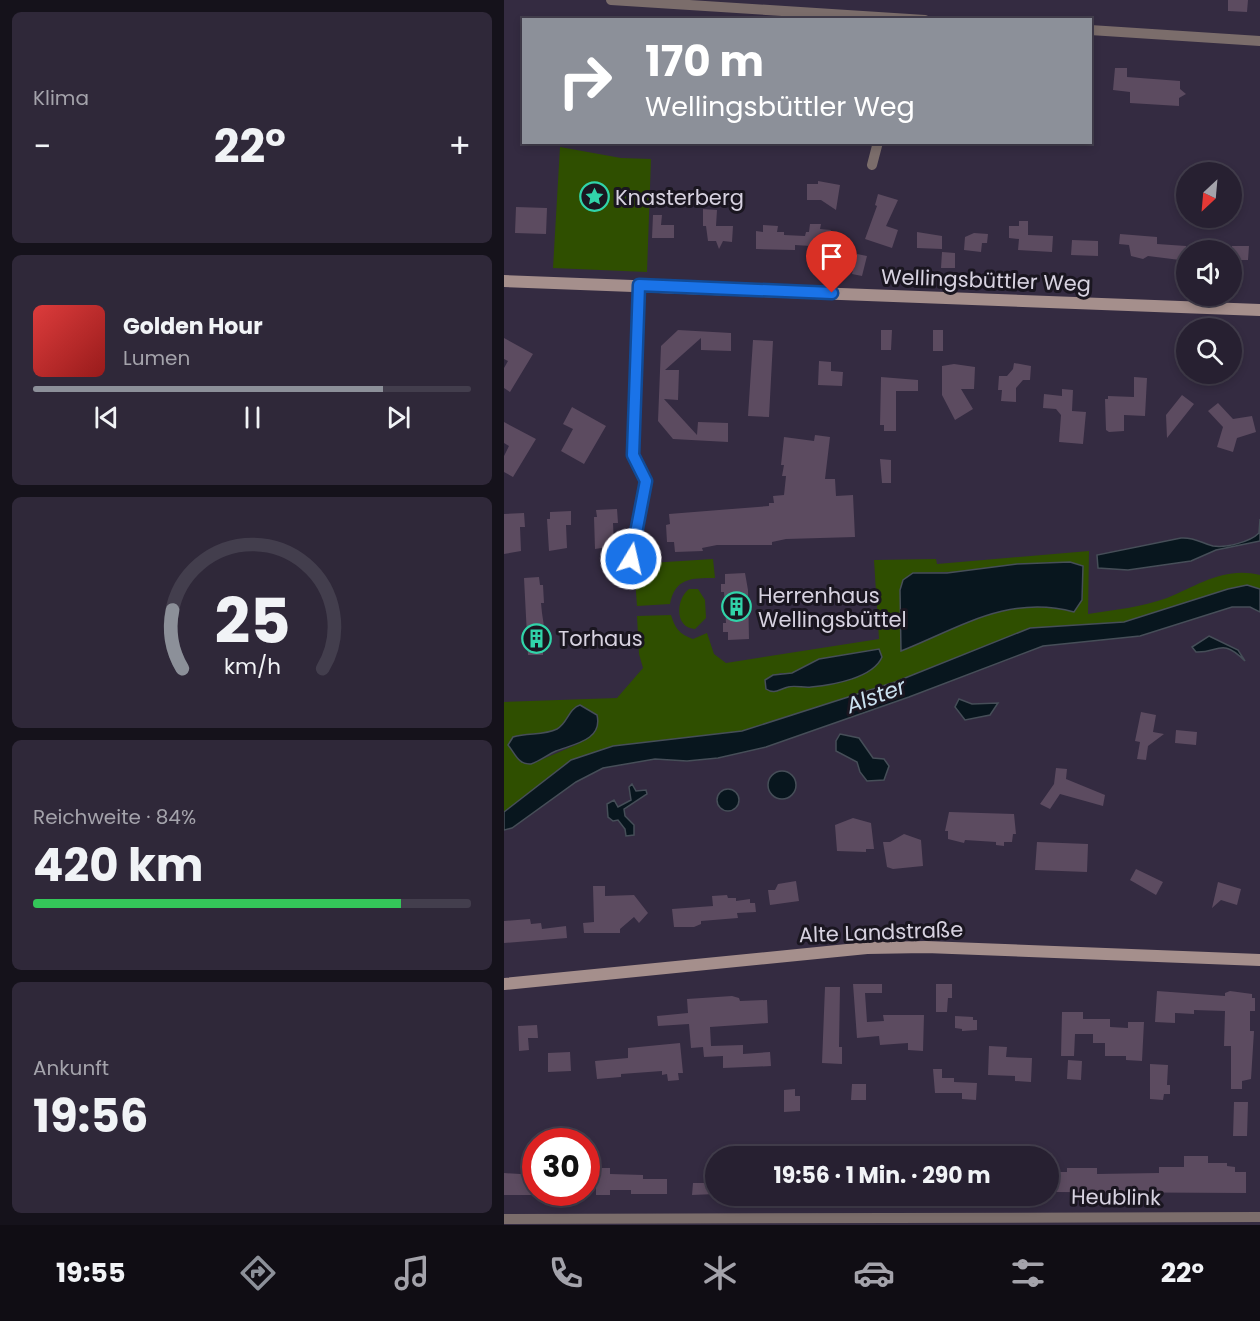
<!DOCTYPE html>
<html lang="de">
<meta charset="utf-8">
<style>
:root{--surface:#272031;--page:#2f2839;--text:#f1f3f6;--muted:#a4a3ab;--line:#433e4d;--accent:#8c9099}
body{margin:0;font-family:Poppins,sans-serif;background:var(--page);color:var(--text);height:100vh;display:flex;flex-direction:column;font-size:22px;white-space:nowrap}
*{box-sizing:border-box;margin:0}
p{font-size:20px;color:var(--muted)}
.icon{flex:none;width:33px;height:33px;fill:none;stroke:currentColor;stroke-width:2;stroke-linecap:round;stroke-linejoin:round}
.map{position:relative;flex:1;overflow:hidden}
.sheet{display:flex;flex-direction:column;gap:12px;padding:12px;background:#15121b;width:504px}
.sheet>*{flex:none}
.banner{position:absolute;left:18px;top:18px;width:570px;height:126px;border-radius:0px;box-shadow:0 3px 9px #0003,0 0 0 2px var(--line);background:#8c9099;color:#fff;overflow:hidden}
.needle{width:39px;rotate:206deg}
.controls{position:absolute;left:672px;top:162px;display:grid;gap:12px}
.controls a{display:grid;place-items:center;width:66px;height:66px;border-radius:50%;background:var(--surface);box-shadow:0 3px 9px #0003,0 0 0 2px var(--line);font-size:30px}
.speed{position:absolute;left:18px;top:1128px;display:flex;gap:12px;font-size:30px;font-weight:700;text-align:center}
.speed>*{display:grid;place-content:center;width:78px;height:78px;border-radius:50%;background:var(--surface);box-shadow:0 3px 9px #0003,0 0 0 2px var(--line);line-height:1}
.speed .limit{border:9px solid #d22;background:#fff;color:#111}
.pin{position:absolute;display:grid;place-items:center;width:51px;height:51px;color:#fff;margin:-62px -26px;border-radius:50% 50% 50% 0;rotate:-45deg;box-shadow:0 0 6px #0007}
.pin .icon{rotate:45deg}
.me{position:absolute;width:66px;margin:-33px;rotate:9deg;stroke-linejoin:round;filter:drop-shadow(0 0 4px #0008)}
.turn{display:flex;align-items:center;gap:21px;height:126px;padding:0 24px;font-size:27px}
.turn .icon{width:78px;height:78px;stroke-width:2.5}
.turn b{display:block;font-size:42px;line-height:51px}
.big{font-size:45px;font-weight:700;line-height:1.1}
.sheet .widget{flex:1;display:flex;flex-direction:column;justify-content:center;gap:9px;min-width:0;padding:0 21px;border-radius:9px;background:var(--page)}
.sheet .dial{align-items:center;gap:0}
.dial svg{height:156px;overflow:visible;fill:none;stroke:var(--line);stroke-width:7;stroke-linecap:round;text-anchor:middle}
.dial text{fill:var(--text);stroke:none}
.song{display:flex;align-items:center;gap:18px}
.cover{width:72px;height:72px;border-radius:9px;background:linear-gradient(135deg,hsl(0 70% 55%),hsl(0 70% 35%))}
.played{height:6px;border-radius:3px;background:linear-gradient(90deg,var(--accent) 80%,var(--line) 80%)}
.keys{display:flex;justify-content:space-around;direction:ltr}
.heat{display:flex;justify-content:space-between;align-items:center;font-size:33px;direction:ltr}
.charge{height:9px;border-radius:4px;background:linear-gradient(90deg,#34c759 84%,var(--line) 0)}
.trip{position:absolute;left:201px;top:1146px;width:354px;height:60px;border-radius:30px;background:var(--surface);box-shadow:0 3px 9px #0003,0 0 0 2px var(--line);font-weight:700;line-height:60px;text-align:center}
.dock{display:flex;height:96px;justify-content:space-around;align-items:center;background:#100d14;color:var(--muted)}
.dock .icon{width:42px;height:42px}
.dock .active{color:var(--accent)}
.dock b{font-size:27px;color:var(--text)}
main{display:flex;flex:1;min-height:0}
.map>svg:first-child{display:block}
</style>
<main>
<section class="sheet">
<div class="widget"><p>Klima</p>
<div class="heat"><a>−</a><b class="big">22°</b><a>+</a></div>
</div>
<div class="widget">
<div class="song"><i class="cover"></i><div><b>Golden Hour</b><p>Lumen</p></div></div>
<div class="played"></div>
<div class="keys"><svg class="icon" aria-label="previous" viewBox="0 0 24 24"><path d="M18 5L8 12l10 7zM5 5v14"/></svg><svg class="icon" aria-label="pause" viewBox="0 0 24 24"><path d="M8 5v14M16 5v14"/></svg><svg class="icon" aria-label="next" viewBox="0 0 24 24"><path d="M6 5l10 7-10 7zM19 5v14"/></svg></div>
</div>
<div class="widget dial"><svg viewBox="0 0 100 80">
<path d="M14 69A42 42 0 1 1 86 69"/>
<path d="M14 69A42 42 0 0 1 9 39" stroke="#8c9099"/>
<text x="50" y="56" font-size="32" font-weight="700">25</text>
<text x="50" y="72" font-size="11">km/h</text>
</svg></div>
<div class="widget"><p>Reichweite · 84%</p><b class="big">420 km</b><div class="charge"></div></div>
<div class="widget"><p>Ankunft</p><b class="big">19:56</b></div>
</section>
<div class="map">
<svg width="756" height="1225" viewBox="0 0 756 1225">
<rect width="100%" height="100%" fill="#342b41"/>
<path fill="#2f4f00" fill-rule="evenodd" d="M56,147L117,158L147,159L143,272L49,268Z
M585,551L584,614C610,610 638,607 663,598C694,585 721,566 756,575V612L746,607H728L636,636L539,646L405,697L262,747L214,758L183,761L151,759L99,768L72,782L8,828L0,830V702L113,698L139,668L135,654L133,616L167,615C171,628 175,634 189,639L203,633L210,654L222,663L375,639L370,560L432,559L433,564ZM513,564L579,566L570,612C504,594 456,628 398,651L397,590L408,573L471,571ZM374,649L366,671L317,686L282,687L275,673H288L315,659ZM76,705L93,715L74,744L32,762L13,758L11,752L19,734C32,734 51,734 61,723C66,716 68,711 76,705Z
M209,559L211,578C187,578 171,578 166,604L133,606L130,564Z
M185,589H194L201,600L202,618L191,629C170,628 172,599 185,589Z"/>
<path fill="#08161e" stroke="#464e58" stroke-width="1.5" d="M756,519V541L712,550L687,561L624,570L594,568L593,555L677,538C691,537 697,543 709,546C722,548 746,542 755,533Z
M566,562L579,566L578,600L570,612C505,594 455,628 397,651L396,590L399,580L409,573H443L513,564Z
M743,585L756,589V612L746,607H728L636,636L539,646L405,697L262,747L214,758L183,761L151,759L99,768L72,782L8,828L0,830V812L67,760L109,746L238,731L391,682L526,628L620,622L724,589Z
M705,636L734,650L741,661C717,637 715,653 692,652L688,647Z
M375,649L378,657C369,678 329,685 307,687C300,688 291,685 284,687C275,689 271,695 262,689L261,680L269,675L288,673L315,659Z
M455,699L468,704L494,703L486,715L461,720L451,707Z
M76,705L93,715C99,740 70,744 52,751C43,755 36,761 27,764C14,765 11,753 4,745L9,737C24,732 39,736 53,729C64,723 64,709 76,705Z
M336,734L355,738L369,758L380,759L385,766L380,780L363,781L356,772L353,762L332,751V741Z
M264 785a14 14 0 1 1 28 0a14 14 0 1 1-28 0Z
M128,784L132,791L142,790L143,794L120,809L121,816L130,825V835L122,836L121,829L114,820L109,821L104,817L103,804L110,800L114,807L127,800L125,787Z
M213 800a11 11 0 1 1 22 0a11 11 0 1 1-22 0Z"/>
<path fill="#5c4b60" d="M724,0H744L743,12L724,11Z
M611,68H623V77L676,81V89L682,94L675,98V106L626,103V92L609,90Z
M314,181L336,185L332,210L317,200H303V184H314Z
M374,194L394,200L382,226L394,230L388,248L361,239L373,206L371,205Z
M12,207L43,208L42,234L11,233Z
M199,209L213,210L212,226H229L228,242L219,241L215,249L212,241H204L202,226H199Z
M149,215H158L157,225H170V238H148Z
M515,221H524V235L549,236L548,252L514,250L515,239L505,238V226H515Z
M306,224H317L316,229L327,230L322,247L291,245V250L252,249V231L259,232V225L274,226L273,232H280V235L301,236L302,232H305Z
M413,232L438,236V249L413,248Z
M470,233L484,234L483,243H478L477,252L460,250L461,237Z
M616,234L653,237V244L682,246V254H676V260L644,256L639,259L627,256L625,245L615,244Z
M568,240L594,241V256L567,255Z
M728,246H745L744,260H728Z
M438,252L451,253V268H437Z
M353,254L363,256L358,276L348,274Z
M174,330L227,333V351L197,350V338L161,370H175L174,400L160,399L193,435L194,422L224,423V442L169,439L154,421L157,346Z
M377,330H388L387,350H377Z
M429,330H439V351H429Z
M0,338L29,354L6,392L0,388V368L4,361L0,359Z
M249,340L269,341L265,417L244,416Z
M315,361L327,362V371L339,372L338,386L314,385Z
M510,363L527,366L526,380H519L512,388V402L497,401L498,390H494L495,376H503L509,369Z
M450,364L471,367L470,389H457L469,409L451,420L438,395V366Z
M377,377L414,380V391H392V431H380V425H376Z
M630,377L643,378L641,416L620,415V431L605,432L602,430L601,399H604V396L630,397Z
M558,389L569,390L568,411L582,412L579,444L555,442L557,415L552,409L539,408L540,394L558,396Z
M678,395L690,404L663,438L662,415Z
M714,403L729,419L748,416L752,432L733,438L729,452L713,447L719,427L704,411Z
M68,407L102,426L80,464L57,451L69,429L59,424Z
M0,422L32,439L9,477L0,472V456L5,446L0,443Z
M311,435L326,437L321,479H331L332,496L349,495L351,537L282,539L268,542V545H213L198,548L199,551L171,552L170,542H163L162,525L166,524L165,514L265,506V503H270L269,496L280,495L282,476H278L280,465H277L280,437L310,441Z
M376,459L387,460V483H378Z
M113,509L114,523H109L110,546L91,549L90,517H93L92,510Z
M67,511V525H62L63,548L45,551L43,519H46V512Z
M20,513L21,527H16L17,551L0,554V514Z
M241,573L244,590L245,639L224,640V632H219V623H222L220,592H217V584H221V574Z
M35,577L36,585H39L40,603H37L38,613L43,646L39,647V655H24L20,578Z
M637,712L652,715L649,732L660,734L644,746L642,760L633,759L636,742L631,741Z
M672,730L693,732L692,745L671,743Z
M552,768L563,769L562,779L601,795L599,806L556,794L546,809L536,804L550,784Z
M445,812L510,814L512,834H509L508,842H500V846L492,845V842L461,840L460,843L444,839V831H441Z
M349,818L367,823L370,849H362V852L333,851L331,825Z
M400,834L417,840L419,866L389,869L383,867L379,842H386Z
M533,842L584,844L583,872L531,870Z
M632,869L659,882L652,895L626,880Z
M292,881L295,901L266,905L264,890H271L274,884Z
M714,882L737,889L733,905L717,900L708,908Z
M89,886H101V896L130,895L144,913L135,923L130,917L116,929V933H80L79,923L90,922Z
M223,895L224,898H232V901L246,899V903H251L252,912L233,913L234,918L197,921V924L190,927H170L168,909L209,906L208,896Z
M26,919L27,924L37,923L38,929L62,926L63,938L0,943V921Z
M349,984H378V993H361L363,1022L380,1021L379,1015H420L419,1051L404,1050V1043L376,1045L375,1036L353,1038Z
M432,984H448V998H444L443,1012H432Z
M321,987H336L335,1047H338V1064L318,1063Z
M653,991L721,996V993L726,991L748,994V998H751V1011H746V1031H750L747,1079L738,1081V1089H727V1046H720L721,1011L690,1010V1014L671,1013V1023L651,1022Z
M228,996L235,998L236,1001L263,1000L264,1023L206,1027L207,1046L239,1045V1054L266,1052L267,1066L219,1068V1056L200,1057L199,1047L187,1048L185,1024L154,1026L153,1016L184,1013L183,999Z
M558,1012H579V1019H606V1027L624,1028V1022H640L638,1061L622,1060V1056H601V1043H589V1034H571L570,1056H557Z
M451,1016L469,1017V1020H473V1030L458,1031V1029L451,1028Z
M33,1025L34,1038H24L25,1050L15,1051L14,1026Z
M176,1043L179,1073H174L175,1080L164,1081L163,1074L158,1075V1071L117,1074V1077L93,1079L91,1061L124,1058V1048Z
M485,1046L503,1047L502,1057L528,1058L527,1082L511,1081V1076L484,1075Z
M66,1052L67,1071L44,1072V1053Z
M564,1060L578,1061L577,1080L563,1079Z
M646,1064L664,1065L663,1085H666V1094H660L659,1100L646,1099Z
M429,1069H438V1078H450V1082L473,1083L472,1100L458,1099V1093H431Z
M348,1084H362V1100H347Z
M291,1089V1096H296V1111L280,1112V1090Z
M730,1102H744L743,1136H729Z
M680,1156H704V1163H723V1166L731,1167V1172H742V1193L549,1192V1172H563V1168H593V1174L655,1173V1167H680Z
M92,1168H106V1174L139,1175V1179H163V1194H127V1190H106V1195H92Z
M0,1173L32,1175V1195H0Z
M189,1183H211V1194L188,1195Z"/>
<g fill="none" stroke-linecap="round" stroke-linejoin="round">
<path stroke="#7b6d6b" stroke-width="10" d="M107,0L421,20
M586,30L756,41
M368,165L374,142
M127,559L142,481L129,455L135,285
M0,1219L756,1217"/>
<path stroke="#a58f8c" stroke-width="12" d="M0,281L756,310
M0,984L363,948L422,947L756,960"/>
</g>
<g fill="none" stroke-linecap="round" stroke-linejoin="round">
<defs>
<path id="route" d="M127,559L142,481L129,455L135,285L328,293"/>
</defs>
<use href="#route" stroke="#114b97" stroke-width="15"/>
<use href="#route" stroke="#1a73e8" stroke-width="10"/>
</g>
<defs>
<symbol id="sight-ring" viewBox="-11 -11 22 22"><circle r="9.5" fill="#1a1620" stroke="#31d4a9" stroke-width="1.5"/><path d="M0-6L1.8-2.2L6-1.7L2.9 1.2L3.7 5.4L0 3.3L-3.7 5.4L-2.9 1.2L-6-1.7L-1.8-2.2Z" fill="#31d4a9"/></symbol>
<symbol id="building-ring" viewBox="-11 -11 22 22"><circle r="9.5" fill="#1a1620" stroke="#31d4a9" stroke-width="1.5"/><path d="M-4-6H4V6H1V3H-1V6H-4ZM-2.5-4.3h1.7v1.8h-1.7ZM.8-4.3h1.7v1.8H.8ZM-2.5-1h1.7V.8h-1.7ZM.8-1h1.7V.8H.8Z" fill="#31d4a9"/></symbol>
</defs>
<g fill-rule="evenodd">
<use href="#sight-ring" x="74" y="180" width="33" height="33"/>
<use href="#building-ring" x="216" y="590" width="33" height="33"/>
<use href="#building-ring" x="16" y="622" width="33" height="33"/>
</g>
<g text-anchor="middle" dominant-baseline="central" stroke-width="6" stroke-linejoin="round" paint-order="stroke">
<g font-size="21" fill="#d7d2e0" stroke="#1a1620" text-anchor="start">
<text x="111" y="197">Knasterberg</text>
<text x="254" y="595">Herrenhaus<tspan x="254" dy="24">Wellingsbüttel</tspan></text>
<text x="54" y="638">Torhaus</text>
</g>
<g font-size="21" fill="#d7d2e0" stroke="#1a1620">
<text transform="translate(482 280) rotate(2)">Wellingsbüttler Weg</text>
<text transform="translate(377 932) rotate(-2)">Alte Landstraße</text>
<text transform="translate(612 1197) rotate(1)">Heublink</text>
</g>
<g font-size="22" font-style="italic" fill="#cae1f0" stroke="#1a1620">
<text transform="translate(372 696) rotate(-20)">Alster</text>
</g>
</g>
</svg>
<div class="controls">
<a><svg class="needle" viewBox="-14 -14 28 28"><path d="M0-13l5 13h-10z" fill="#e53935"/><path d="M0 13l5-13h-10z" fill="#a4a3ab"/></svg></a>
<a><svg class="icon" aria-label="sound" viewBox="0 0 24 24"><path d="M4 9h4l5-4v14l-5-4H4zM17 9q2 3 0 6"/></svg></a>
<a><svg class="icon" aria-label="search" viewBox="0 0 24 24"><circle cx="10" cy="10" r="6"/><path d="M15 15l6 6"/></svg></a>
</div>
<div class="speed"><div class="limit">30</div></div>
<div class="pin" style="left:328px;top:293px;background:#d93025"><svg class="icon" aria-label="arrive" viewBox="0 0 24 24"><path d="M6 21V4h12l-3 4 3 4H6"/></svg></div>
<svg class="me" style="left:127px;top:559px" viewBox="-20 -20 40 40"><circle r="17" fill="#1a73e8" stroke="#fff" stroke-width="3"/><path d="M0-11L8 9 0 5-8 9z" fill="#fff"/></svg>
<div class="trip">19:56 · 1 Min. · 290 m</div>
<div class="banner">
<div class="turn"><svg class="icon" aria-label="right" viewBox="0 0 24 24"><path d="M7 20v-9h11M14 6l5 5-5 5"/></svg><div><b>170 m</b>Wellingsbüttler Weg</div></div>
</div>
</div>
</main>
<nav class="dock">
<b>19:55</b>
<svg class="icon active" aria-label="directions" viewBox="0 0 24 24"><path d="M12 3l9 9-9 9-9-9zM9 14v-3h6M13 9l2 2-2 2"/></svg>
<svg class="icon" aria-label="music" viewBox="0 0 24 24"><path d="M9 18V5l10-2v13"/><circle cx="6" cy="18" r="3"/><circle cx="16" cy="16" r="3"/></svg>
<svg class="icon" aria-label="phone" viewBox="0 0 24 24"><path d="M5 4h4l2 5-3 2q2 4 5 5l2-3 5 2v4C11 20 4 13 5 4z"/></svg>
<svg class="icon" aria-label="climate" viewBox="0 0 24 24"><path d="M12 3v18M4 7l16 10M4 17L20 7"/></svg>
<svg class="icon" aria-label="car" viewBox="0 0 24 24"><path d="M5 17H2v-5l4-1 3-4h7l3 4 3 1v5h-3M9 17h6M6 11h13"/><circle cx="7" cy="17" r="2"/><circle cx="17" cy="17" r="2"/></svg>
<svg class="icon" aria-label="filters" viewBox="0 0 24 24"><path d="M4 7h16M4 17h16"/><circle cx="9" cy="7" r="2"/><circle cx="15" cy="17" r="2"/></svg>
<b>22°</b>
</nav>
